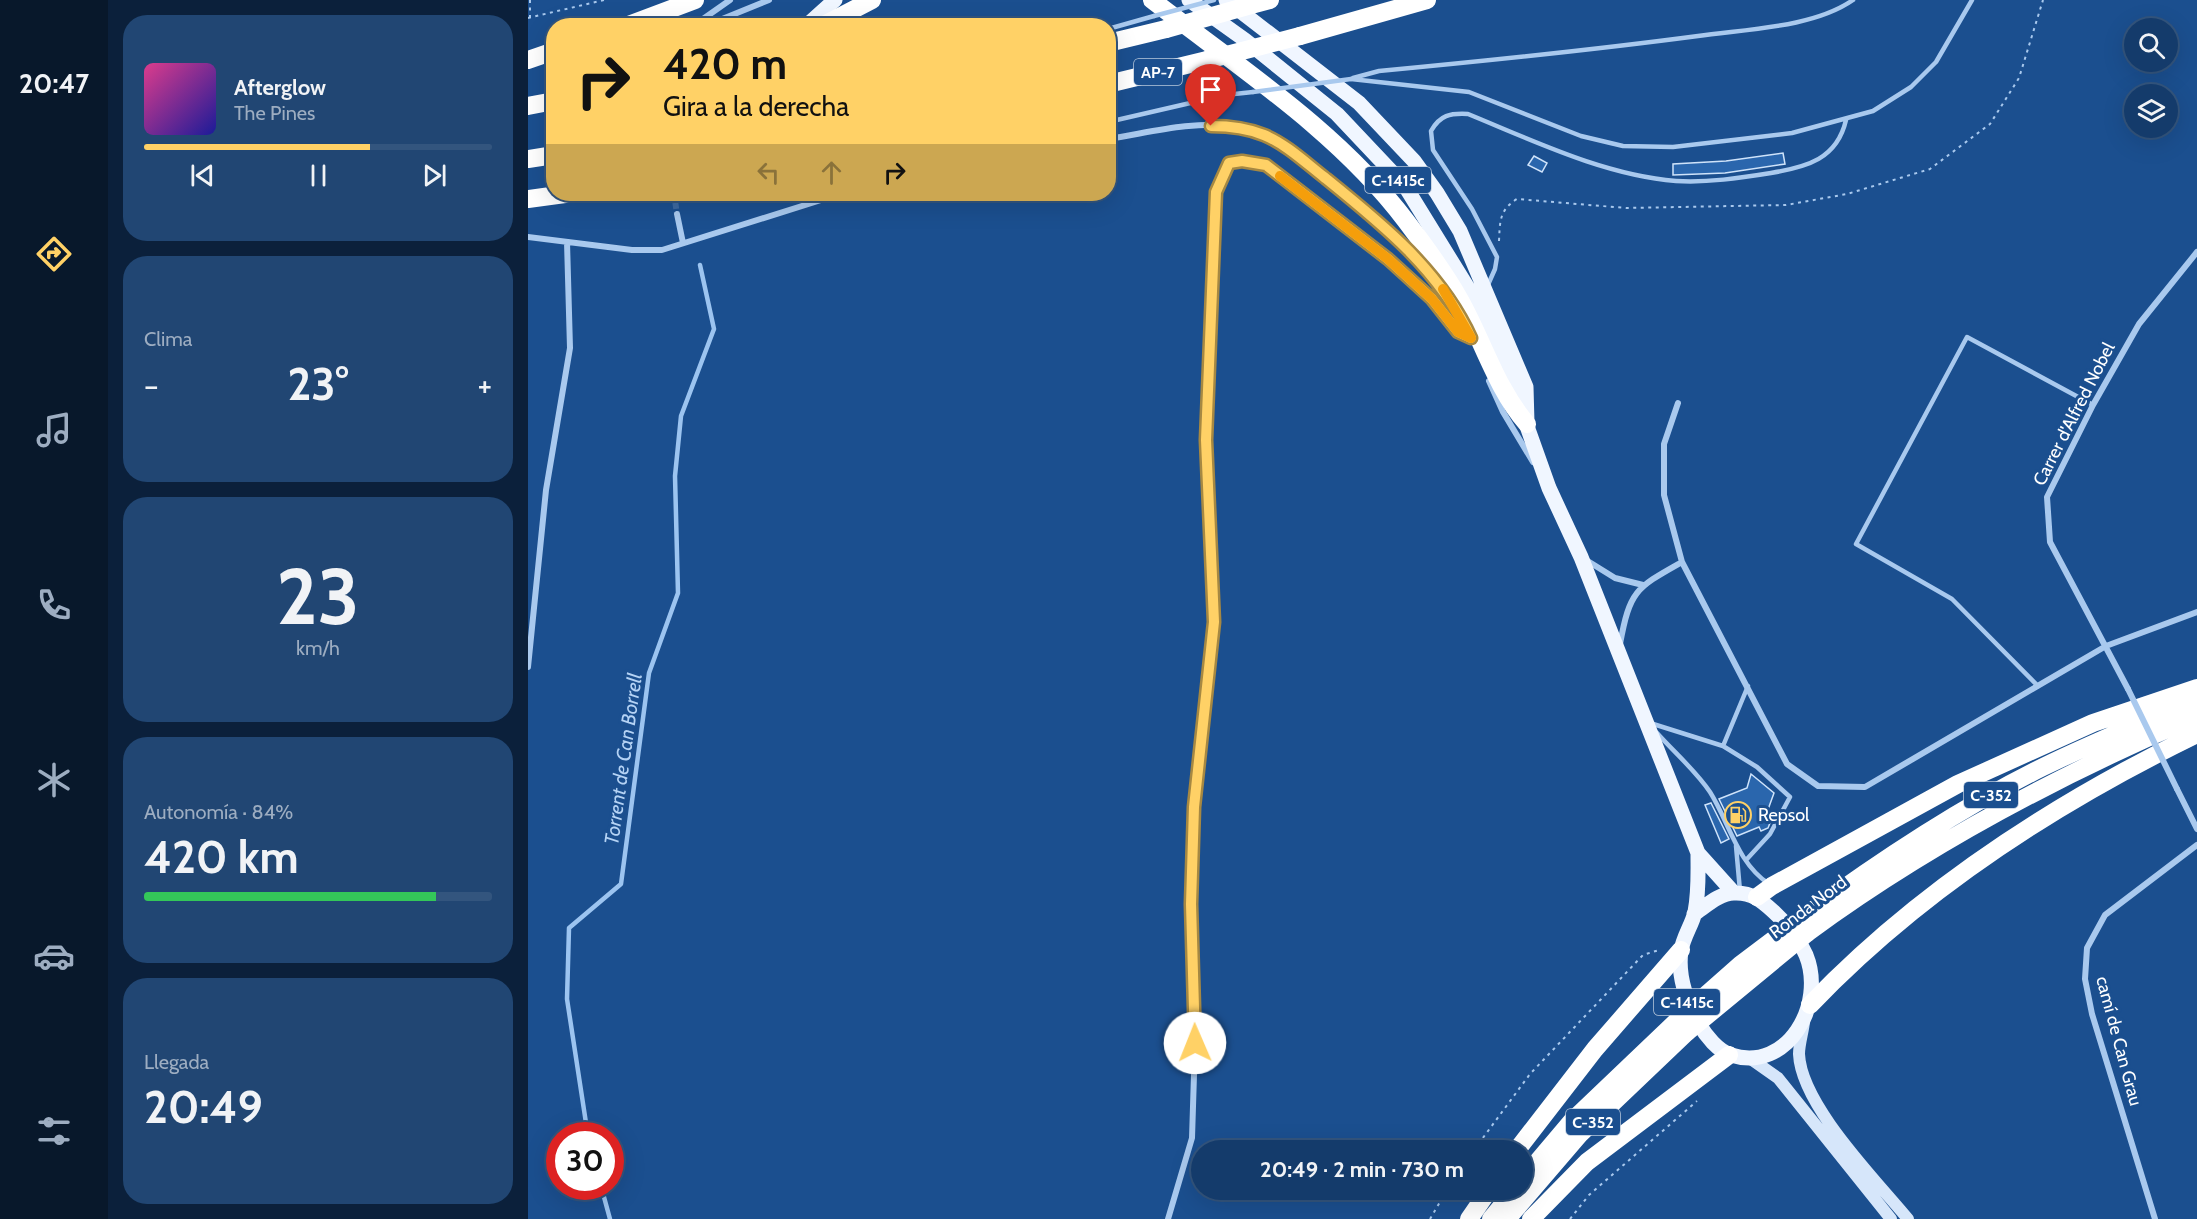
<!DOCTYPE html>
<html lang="es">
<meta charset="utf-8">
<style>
:root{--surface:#143b6b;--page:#214673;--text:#f1f3f6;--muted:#9dadc1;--line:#33557e;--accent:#ffd166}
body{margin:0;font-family:Cabin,sans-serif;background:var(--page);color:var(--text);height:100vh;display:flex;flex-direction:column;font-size:22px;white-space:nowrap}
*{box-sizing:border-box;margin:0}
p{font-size:20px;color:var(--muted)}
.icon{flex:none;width:33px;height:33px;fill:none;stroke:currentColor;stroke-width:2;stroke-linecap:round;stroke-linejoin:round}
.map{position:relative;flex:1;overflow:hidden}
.sheet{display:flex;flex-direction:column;gap:15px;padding:15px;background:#0b203b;width:420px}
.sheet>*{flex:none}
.guide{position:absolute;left:18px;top:18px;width:570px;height:183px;border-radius:24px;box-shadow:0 6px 24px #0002,0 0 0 2px var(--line);background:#ffd166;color:#111;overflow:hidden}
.controls{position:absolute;left:1596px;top:18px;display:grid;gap:12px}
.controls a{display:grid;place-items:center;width:54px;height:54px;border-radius:50%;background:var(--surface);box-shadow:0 6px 24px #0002,0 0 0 2px var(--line);font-size:30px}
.speed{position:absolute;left:18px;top:1122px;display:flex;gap:12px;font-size:30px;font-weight:700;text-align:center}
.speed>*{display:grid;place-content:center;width:78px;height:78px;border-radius:50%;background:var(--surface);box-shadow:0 6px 24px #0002,0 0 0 2px var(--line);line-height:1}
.speed .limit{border:9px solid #d22;background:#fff;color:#111}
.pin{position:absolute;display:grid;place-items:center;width:51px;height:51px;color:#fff;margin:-62px -26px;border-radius:50% 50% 50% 0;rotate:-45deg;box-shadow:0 0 6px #0007}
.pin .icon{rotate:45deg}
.me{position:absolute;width:66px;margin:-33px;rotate:359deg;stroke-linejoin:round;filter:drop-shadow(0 0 4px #0008)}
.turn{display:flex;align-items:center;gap:21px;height:126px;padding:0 18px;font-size:27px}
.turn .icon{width:78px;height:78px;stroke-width:2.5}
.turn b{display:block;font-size:42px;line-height:51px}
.lanes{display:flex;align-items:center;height:57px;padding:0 18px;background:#0003;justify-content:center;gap:30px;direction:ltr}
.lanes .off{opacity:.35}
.big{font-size:45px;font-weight:700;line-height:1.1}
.sheet .tile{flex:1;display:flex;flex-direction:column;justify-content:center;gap:9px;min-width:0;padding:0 21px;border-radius:24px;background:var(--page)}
.sheet .dial{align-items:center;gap:0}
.dial b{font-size:78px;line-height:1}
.song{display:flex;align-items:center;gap:18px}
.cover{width:72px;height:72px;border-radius:9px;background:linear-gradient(135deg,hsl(330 70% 55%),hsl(240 70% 35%))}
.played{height:6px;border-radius:3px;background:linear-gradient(90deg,var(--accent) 65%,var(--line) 65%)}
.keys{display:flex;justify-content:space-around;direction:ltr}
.heat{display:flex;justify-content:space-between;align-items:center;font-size:33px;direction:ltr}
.charge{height:9px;border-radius:4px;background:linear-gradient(90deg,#34c759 84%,var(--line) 0)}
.trip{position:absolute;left:663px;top:1140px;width:342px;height:60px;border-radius:30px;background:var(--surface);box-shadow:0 6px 24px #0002,0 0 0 2px var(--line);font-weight:700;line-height:60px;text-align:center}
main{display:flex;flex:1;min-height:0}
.tabs{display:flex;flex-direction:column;width:108px;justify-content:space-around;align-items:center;background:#08182b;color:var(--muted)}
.tabs .icon{width:42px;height:42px}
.tabs .selected{color:var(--accent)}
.tabs b{font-size:27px;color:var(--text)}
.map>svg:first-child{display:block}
</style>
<main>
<nav class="tabs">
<b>20:47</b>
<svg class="icon selected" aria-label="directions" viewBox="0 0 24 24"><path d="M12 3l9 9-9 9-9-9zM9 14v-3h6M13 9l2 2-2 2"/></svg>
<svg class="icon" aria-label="music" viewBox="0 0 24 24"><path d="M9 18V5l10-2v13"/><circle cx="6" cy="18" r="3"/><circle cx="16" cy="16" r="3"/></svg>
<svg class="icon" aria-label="phone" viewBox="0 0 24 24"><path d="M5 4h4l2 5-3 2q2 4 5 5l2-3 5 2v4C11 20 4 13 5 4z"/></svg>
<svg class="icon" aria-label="climate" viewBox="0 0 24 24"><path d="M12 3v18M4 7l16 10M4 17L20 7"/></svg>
<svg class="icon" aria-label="car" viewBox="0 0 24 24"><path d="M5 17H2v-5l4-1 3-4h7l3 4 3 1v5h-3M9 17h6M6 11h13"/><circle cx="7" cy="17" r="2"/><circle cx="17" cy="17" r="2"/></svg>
<svg class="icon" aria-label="filters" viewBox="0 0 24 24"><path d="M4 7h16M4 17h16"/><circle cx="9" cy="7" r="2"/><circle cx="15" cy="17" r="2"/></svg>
</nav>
<section class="sheet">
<div class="tile">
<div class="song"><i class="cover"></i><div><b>Afterglow</b><p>The Pines</p></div></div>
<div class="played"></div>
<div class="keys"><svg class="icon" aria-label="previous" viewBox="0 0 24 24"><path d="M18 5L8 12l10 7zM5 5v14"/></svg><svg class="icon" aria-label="pause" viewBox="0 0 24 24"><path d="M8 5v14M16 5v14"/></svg><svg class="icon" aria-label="next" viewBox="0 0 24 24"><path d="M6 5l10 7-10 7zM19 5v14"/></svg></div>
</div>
<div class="tile"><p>Clima</p>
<div class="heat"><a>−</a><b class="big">23°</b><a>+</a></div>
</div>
<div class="tile dial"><b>23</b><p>km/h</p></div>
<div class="tile"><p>Autonomía · 84%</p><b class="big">420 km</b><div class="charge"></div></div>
<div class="tile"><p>Llegada</p><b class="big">20:49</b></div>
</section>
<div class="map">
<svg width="1669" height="1219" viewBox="0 0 1669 1219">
<rect width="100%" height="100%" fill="#1b4f8f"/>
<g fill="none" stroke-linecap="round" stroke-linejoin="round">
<path stroke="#9cc4f0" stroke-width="4.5" d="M60,1136L39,999L41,928L93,884L121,673L150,593L147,476L153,416L186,329L172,265
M73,1186L82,1219"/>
</g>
<path fill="#2a66ad" stroke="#cfe3fa" stroke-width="1.5" d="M1255,153L1257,164L1197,173L1145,175V164L1198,161Z
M1006,156L1019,163L1014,172L1000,165Z
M1223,774L1246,793L1238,815L1242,823L1240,828L1233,831L1231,827L1209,836L1191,799L1219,788Z
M1183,803L1201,839L1193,843L1177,805Z"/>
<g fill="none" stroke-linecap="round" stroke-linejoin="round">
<path stroke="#3d69a0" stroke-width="6" stroke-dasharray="6 3" stroke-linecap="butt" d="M146,194L149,214"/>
<path stroke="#a9c9ee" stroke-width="2" stroke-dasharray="3 4.5" stroke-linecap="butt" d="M0,18L76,0
M2,18V0
M971,241C972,222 971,210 989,199L1098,208L1258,205L1319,194L1402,169L1462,124L1491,78L1515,0
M946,1150L1002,1074L1115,955L1131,950
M902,1219L919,1190
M1042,1219L1061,1195L1169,1101"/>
<path stroke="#a9c9ee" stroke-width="4.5" d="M580,29L626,16
M825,78L851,71C957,61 1064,50 1170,36C1217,29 1285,28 1325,0
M823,79L941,92L1053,136L1095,146L1145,147L1264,133L1345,111L1383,87L1408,62L1444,0
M580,122L697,95L725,92
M959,287L967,269L969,257L944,209L905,150L903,131C912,115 922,113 940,114C1006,141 1076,175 1148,181C1179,183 1212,178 1243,173C1279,167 1309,159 1318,120
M1510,686L1424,599L1328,544L1439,337L1565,405
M1122,723L1195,746L1229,767L1262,797L1242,834L1219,859
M1129,733C1146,752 1168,771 1182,792C1201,822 1209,863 1241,884
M1195,746L1220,686
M1208,846L1212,891"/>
<path stroke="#a9c9ee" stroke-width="6" d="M165,26L202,0
M177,26L241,0
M580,139C620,133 663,121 704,126C764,133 884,248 921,296
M149,214L155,243
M0,237L104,250H134L312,194
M961,381L975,412L1005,462
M1150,403L1136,444V495L1154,562L1259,764L1290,786L1337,787L1578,646L1669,612
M1058,560L1087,578L1115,585
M1092,644C1102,590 1108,588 1154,562
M0,667L18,490L42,348L39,242
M1600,689L1522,542L1519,497L1565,405L1611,324L1669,252
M1649,789L1669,829
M640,1219L664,1138L667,1043L663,904L665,807L686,622L678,440L688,192L701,163L714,161L738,165L860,259L904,299L930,332L943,338
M1627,1219L1564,1014L1557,979L1559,948L1577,915L1669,845"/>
<path stroke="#d6e6fa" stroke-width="12" d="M1276,1022C1275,1032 1271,1044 1271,1054C1273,1105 1348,1180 1380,1219
M1223,1059L1250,1078L1363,1219"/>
<path stroke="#f0f6ff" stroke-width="15" d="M661,0L717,40L809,114L877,186L943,293L986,393
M698,0L831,103L886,161L909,193L932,231L998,387L999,423
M278,26L307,0
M995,415L1021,488L1053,557L1170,853C1170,873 1171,892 1167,912C1164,925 1155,937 1153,951C1149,977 1159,1002 1171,1024C1178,1036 1190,1051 1203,1055C1260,1073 1298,1004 1278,955C1271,939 1259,924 1246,912C1234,901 1224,892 1206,893C1192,893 1178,906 1166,914
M1170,853L1206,893"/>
<path stroke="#fff" stroke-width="18" d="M624,0C712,68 811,132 878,221C897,246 917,273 932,300C955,341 968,388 999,424
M723,5L742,0
M98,26L167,0
M294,26L344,0
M772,36L899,0
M580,43L638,29
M0,60L26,51
M580,84L679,60
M0,106L26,101
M0,159L26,155
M0,199L37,194
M1229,897L1244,886L1430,784L1565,723L1669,688
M1273,919C1349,863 1430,809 1515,767C1566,742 1618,721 1669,699
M1279,933C1400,844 1531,775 1669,716
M1282,1005C1391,891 1527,803 1669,734
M989,1150L1067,1049L1153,950
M994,1180L1043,1122L1152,1018
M941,1219L961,1190
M963,1219L987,1190
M979,1219L1052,1134L1159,1032
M1003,1219L1059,1162L1201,1055"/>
<path stroke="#a9c9ee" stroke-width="4.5" d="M626,16L686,0
M725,92L823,79"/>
<path stroke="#a9c9ee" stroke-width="6" d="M1600,689L1649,789"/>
<path stroke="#fff" stroke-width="18" d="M638,29L723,5
M679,60L772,36
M1152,1018L1212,965L1273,919
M1159,1032L1279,933"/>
</g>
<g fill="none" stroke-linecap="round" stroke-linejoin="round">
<defs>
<path id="route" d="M667,1043L663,904L666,807L686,622L678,440L688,192L701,163L714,161L738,165L860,259L904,299L930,332L943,338C912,270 853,223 796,177C778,163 758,144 736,135C719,128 701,126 683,126"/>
</defs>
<use href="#route" stroke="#a68842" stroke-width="15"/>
<use href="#route" stroke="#ffd166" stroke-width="10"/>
<path stroke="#f59e0b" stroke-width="10" d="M752,176L860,259L904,299L930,332L943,338L915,289"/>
</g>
<defs>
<symbol id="fuel-ring" viewBox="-11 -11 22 22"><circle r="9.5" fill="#1b4f8f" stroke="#ffd166" stroke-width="1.5"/><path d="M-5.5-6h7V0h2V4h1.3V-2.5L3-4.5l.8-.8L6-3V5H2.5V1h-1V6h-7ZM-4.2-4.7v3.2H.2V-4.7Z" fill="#ffd166"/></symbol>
</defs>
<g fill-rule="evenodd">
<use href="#fuel-ring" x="1195" y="800" width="30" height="30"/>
</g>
<g text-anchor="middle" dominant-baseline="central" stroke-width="6" stroke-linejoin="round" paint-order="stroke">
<g fill="#1b4f8f" stroke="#bbcadd" stroke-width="1.5">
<rect x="606" y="59" width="48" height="26" rx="4.5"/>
<rect x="837" y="167" width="66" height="26" rx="4.5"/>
<rect x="1436" y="782" width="54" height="26" rx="4.5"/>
<rect x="1126" y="989" width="66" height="26" rx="4.5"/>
<rect x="1038" y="1109" width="54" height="26" rx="4.5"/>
</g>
<g font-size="16" font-weight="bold" fill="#fff">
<text x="630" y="72">AP-7</text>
<text x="870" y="180">C-1415c</text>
<text x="1463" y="795">C-352</text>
<text x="1159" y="1002">C-1415c</text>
<text x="1065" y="1122">C-352</text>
</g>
<g font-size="18" fill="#fff" stroke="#1b4f8f">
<text transform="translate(1546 414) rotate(-63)">Carrer d'Alfred Nobel</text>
<text transform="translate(1280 907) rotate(-37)">Ronda Nord</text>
<text transform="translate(1591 1041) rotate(75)">camí de Can Grau</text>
</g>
<g font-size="18" fill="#fff" stroke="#1b4f8f" text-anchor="start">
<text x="1230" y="815">Repsol</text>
</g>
<g font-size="20" font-style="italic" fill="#b5d3f5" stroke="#1b4f8f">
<text transform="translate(95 759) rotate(-82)">Torrent de Can Borrell</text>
</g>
</g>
</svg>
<div class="controls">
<a><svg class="icon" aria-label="search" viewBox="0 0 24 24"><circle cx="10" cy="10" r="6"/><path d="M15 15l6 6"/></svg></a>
<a><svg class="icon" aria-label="layers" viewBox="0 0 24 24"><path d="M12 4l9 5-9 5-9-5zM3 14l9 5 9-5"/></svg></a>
</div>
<div class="speed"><div class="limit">30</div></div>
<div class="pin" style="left:683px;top:126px;background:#d93025"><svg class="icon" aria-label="arrive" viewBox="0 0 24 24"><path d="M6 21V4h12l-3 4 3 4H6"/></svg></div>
<svg class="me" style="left:667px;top:1043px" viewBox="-20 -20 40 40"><circle r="19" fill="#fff"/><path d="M0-13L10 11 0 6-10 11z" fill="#ffd166"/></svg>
<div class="trip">20:49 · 2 min · 730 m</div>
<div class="guide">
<div class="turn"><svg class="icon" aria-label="right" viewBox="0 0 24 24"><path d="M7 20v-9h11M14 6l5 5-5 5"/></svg><div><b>420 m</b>Gira a la derecha</div></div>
<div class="lanes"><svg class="icon off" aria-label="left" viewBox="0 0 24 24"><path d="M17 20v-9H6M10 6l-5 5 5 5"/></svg><svg class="icon off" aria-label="ahead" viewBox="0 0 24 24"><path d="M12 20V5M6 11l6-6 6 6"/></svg><svg class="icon" aria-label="right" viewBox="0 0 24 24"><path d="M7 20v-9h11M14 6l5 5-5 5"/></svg></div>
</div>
</div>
</main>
